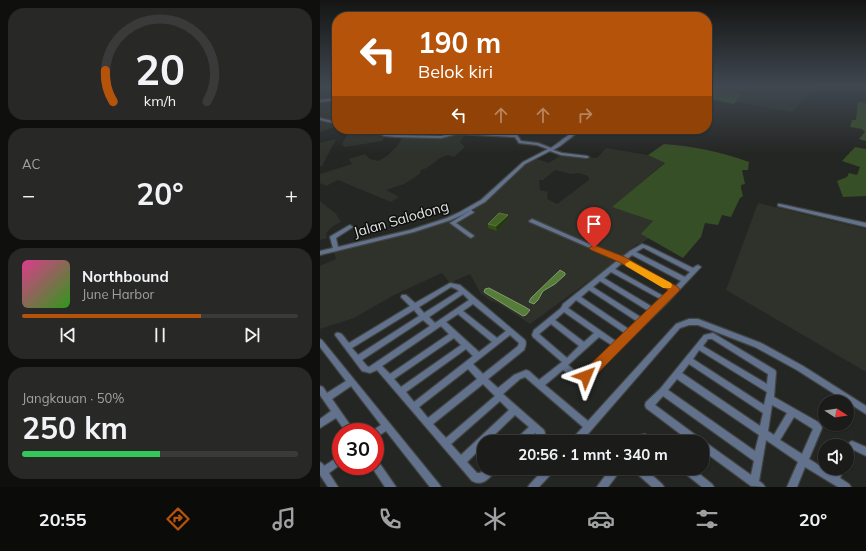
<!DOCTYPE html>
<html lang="id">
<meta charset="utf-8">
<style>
:root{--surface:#1b1c1a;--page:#282927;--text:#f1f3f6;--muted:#a0a1a2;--line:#393a39;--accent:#b45309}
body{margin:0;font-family:Mulish,sans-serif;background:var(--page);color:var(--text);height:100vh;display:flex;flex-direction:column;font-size:15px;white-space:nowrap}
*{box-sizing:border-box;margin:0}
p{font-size:13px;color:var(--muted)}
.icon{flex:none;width:22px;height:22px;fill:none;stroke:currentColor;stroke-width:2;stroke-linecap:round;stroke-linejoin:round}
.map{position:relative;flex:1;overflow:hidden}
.panel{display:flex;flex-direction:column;gap:8px;padding:8px;background:#0f0f0e;width:320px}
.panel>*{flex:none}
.guide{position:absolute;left:12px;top:12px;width:380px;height:122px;border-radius:16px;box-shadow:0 1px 3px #0004,0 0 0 1px var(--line);background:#b45309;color:#fff;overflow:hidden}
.needle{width:26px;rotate:102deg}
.tools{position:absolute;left:498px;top:395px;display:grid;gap:8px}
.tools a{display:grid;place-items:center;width:36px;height:36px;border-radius:50%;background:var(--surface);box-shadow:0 1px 3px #0004,0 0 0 1px var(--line);font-size:20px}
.speed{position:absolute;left:12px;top:423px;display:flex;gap:8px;font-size:20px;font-weight:700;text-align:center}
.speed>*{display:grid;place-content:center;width:52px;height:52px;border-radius:50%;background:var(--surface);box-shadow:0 1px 3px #0004,0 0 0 1px var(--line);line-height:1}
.speed .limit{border:6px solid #d22;background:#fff;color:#111}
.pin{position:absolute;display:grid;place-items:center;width:34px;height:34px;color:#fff;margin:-41px -17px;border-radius:50% 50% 50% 0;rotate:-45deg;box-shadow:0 0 4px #0007}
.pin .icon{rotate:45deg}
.me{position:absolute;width:44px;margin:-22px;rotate:46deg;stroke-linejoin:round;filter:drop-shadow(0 0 3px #0008)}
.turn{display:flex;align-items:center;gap:14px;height:84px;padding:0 20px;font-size:18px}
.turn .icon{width:52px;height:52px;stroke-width:2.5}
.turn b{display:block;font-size:28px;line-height:34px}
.lanes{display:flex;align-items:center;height:38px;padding:0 20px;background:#0003;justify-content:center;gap:20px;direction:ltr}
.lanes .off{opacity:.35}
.big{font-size:30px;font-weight:700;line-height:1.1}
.panel .card{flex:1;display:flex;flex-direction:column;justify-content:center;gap:6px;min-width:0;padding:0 14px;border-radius:16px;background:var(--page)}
.panel .dial{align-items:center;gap:0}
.dial svg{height:104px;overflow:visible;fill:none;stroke:var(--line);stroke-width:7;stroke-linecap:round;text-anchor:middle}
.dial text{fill:var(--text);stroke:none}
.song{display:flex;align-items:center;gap:12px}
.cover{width:48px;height:48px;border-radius:6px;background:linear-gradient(135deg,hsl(330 70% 55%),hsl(110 70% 35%))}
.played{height:4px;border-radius:2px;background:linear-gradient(90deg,var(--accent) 65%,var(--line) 65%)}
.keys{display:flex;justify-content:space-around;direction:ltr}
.heat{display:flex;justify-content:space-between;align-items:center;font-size:22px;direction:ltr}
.charge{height:6px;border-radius:3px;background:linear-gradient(90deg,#34c759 50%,var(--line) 0)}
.trip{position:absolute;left:157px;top:435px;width:232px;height:40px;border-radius:16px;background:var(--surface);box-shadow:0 1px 3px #0004,0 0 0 1px var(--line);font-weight:700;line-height:40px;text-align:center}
.dock{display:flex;height:64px;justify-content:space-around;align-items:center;background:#0b0b0a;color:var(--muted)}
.dock .icon{width:28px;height:28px}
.dock .active{color:var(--accent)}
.dock b{font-size:18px;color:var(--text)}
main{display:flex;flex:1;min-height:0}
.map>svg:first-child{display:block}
</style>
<main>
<section class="panel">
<div class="card dial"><svg viewBox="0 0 100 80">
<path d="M14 69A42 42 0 1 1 86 69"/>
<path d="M14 69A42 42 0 0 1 8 45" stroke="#b45309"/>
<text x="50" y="56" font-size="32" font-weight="700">20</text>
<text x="50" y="72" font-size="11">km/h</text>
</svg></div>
<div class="card"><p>AC</p>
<div class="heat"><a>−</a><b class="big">20°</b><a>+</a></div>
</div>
<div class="card">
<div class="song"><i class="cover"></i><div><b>Northbound</b><p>June Harbor</p></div></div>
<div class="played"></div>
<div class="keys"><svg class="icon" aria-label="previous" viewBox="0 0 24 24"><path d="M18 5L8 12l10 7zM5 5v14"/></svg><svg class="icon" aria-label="pause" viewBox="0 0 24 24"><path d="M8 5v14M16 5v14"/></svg><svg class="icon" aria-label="next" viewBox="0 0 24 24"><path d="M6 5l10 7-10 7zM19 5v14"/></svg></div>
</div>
<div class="card"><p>Jangkauan · 50%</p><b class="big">250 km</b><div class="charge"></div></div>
</section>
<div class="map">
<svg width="546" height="487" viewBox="0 0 546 487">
<rect width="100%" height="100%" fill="#242623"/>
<path fill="#2e322b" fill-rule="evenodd" d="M0,86H17V105L11,106L12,110L17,109V126L0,132Z
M387,86H495L472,112L416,102L421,94Z
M30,129H51L65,136L62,141L25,147L22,144Z
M134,129H149L140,142L145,147L134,157L128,155L120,158L107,168L101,170L100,174L84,184L66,190L79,197L71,202L18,180L6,186L0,183V174L32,164L29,159L45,154L50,159L58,161L67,156L77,146L83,137H119L144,133L129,134Z
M16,139L2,166H0V143Z
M286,148L328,155L345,162L293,207L333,221L322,234L330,237L321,244H317L302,257L210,324L178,303L171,301L161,294L150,274L130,283L122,273L74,295L34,318L0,329V266L16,259L14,251L130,220L134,221L161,204L203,165L214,158L229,163L241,155L277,158ZM235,170L251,174L259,173L268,176L269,180L237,204L227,199L228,192L220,190L219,180H223Z
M0,201L16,214L21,222L13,226L6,233L7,238L0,240Z
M438,203L546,229V372L406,290Z"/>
<path fill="#374f26" d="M387,87L422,94L414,104L395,100L387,101Z
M538,102L546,103V141L539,139L545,132L542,129L530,127L532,120H536Z
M344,144C373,146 402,152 429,162L428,170H422L425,184L421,185V188L423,196L420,198L411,217L402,215L398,225L385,223L381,237L363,258L321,234L333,221L292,207L345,163L328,155Z
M535,147L546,149V196L523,197L517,181L527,177L529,173L537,175L540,167L522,161Z"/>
<path fill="#567c3a" stroke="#809b6c" d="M240,270L245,273V275L235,284L223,291L218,300L214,304L209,302L211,298Z
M169,288L205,307L210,310L206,315L203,316L167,294L164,292L165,289Z"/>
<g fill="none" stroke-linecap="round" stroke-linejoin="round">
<defs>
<path id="minor" d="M17,98V100L0,102V100Z
M0,118L17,122V124L0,120Z
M51,129H56L66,134L77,135L121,136L138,132L196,135H197L201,141L218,143L231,148C239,143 254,129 262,129L240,146L233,150L242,153L267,156L269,157L267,158L241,155L230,151L205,164L165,202L142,215L131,220L94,232L0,255V251L13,248L10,237L11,236L28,226L30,225L33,227L16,238L18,247L90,230L127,218L138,213L161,200L203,162L228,149L217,145L199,143L195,137L138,134L121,138L77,137L64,136Z
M458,204H460L546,223V227L458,206Z
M151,210L154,212L153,213L136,223L153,235L154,236L151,238L149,237L130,223Z
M212,219L301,258L310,251L322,244L328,246L373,268L376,266L378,265L381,267L348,302L266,381C257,384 250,375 243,370L225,385L268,421L356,324L369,319H378L441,343L483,366L546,406V414L477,370L435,347L378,325H369L360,328L261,442H251L252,439L263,427L205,377L200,379L183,394L224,430L225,433L224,436L221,437L215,433L205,442H195L196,439L209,427L195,415L167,442H164V445L147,462L157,473H160L166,468H178C176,472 174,473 171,476C165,482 160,485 152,481L57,370L50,373L42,371L15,335L16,333C22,331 25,339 29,343L90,306L81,297L82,295H86L95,303L130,283L140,285L205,340C207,344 205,347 204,350L168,379L178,388L194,375L206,370L209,371L219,380L242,362L213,337L212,335L214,330L241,308L243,304L298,260L210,222L209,221ZM323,248H324L370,272L365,277L316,252ZM312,255L361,281L355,287L306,260ZM302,263L351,291L345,297L295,269ZM291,272L342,300L334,308L284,278ZM280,281L330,312L322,318L273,287ZM131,287L136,289L139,291L104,313L99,307ZM269,290L318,322L310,330L261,297ZM143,294L149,300L115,323L109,317ZM256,300L306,334L297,342L248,308ZM153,304L186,331L177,338L143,311ZM94,310L99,316L38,355L32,348ZM244,312L274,333L264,342L235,320ZM138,314L172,342L159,352L126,322ZM103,320L110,326L49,367L47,366L42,360ZM231,324L259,346L247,358L219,334ZM121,326L129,334L70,374L62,366ZM190,335L199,343L198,346L163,374L153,364ZM279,337L293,346L261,376L248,365ZM134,338L141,345L81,387L74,379ZM146,349L153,356L94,402L86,392ZM148,369L157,379L108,418L99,407ZM163,384L175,396L126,438L113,424ZM180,401L189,410L141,455L131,444Z
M393,333L455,370L456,372L454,397L498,422L501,425L502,428L489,459L513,474L515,468H525L520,478L529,484L531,487H518L485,467L477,487H467L478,462L446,440L439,481L443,484L445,487L431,486L382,450V442H371L326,408L325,405L326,402L340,389L384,335ZM388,339H392L448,374L447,384L383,346ZM379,350L447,392L444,405L373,359ZM369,364L443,413L440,426L362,373ZM357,379L439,435L435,451L348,390ZM343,396L434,461L431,475L385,442L382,441L381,439L335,405ZM452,405L467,413L454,435L448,431ZM474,417L493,429L482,454L460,440Z
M0,339L2,340L119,484L121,487H110L66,431L55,438V432H52V431L61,425L31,386L12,399L35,432H26L16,418L0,428V419L11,411L0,395V386L3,387L7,393L26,381L0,347Z
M325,434L335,439L336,442H314L317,436Z
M532,441L546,447V456L534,450L530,456L527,457C527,450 525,444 532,441Z
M21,455V464L9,473L18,487H8L0,475V462L3,464L4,466Z
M55,460L58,461L74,484L76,487H65L51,466H55Z
M225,468H236L234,471L219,487H208L210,484Z
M291,468H302L300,471L288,487H277L279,484Z
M312,468H324L342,484L344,487H332L314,471Z
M360,468H372L392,484L394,487H382L362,471Z"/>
</defs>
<use href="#minor" stroke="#424441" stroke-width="2.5"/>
<use href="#minor" fill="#62728d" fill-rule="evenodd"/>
</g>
<path fill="#315210" d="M188,220L177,231L168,228V224Z"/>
<path fill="#243a0e" d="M188,215V220L177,231L176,226Z"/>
<path fill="#446126" stroke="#5d7643" d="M179,213L188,215L176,226L168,224Z"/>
<linearGradient id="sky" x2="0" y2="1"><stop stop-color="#141513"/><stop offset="0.56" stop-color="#3f4750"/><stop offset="1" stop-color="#3f4750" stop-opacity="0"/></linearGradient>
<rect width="546" height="154" fill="url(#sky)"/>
<path fill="#b45309" stroke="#753606" d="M274,245L305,257L358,287L360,290L271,380L266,382L262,380L260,376L262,372L348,290L299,262L271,250L269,248Z"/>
<path fill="#f59e0b" d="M310,261L351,283L352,285L351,288H343L306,266L305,264Z"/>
<g text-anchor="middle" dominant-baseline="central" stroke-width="3" stroke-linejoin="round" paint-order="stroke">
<g font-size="14" fill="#e1e2e0" stroke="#0e0f0e">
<text transform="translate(81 219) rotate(-16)">Jalan Salodong</text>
</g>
</g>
</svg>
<div class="tools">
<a><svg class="needle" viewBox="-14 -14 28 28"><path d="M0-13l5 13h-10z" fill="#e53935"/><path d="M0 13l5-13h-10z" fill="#a0a1a2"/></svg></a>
<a><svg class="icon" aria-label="sound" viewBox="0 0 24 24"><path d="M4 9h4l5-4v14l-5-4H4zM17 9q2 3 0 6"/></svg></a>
</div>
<div class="speed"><div class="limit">30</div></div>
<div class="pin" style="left:274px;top:248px;background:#d93025"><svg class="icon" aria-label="arrive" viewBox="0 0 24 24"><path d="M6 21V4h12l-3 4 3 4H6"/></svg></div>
<svg class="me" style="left:266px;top:376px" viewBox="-20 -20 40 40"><path d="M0-17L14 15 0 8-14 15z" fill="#b45309" stroke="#fff" stroke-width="4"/></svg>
<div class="trip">20:56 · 1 mnt · 340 m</div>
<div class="guide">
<div class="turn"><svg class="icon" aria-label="left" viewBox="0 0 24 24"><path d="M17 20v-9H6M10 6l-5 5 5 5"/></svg><div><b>190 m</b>Belok kiri</div></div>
<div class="lanes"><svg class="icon" aria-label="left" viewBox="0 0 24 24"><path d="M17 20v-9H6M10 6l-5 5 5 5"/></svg><svg class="icon off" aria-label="ahead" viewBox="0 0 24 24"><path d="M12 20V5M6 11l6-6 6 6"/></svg><svg class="icon off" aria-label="ahead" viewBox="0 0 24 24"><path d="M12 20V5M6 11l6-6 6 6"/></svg><svg class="icon off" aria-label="right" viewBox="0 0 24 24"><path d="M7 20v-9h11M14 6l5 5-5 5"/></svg></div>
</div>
</div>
</main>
<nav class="dock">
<b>20:55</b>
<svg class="icon active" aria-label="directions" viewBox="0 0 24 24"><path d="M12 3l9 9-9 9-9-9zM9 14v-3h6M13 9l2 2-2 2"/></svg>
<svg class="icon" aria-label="music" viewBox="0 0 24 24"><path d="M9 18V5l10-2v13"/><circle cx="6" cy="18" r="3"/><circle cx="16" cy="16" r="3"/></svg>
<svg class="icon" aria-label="phone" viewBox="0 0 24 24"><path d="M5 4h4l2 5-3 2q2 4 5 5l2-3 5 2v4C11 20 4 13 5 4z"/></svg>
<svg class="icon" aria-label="climate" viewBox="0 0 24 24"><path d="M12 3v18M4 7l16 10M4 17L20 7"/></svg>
<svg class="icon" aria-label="car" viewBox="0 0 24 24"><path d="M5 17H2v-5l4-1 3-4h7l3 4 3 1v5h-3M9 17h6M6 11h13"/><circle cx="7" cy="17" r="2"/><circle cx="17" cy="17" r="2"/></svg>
<svg class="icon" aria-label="filters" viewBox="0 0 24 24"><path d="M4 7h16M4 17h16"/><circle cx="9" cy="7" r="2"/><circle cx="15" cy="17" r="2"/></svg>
<b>20°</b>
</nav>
